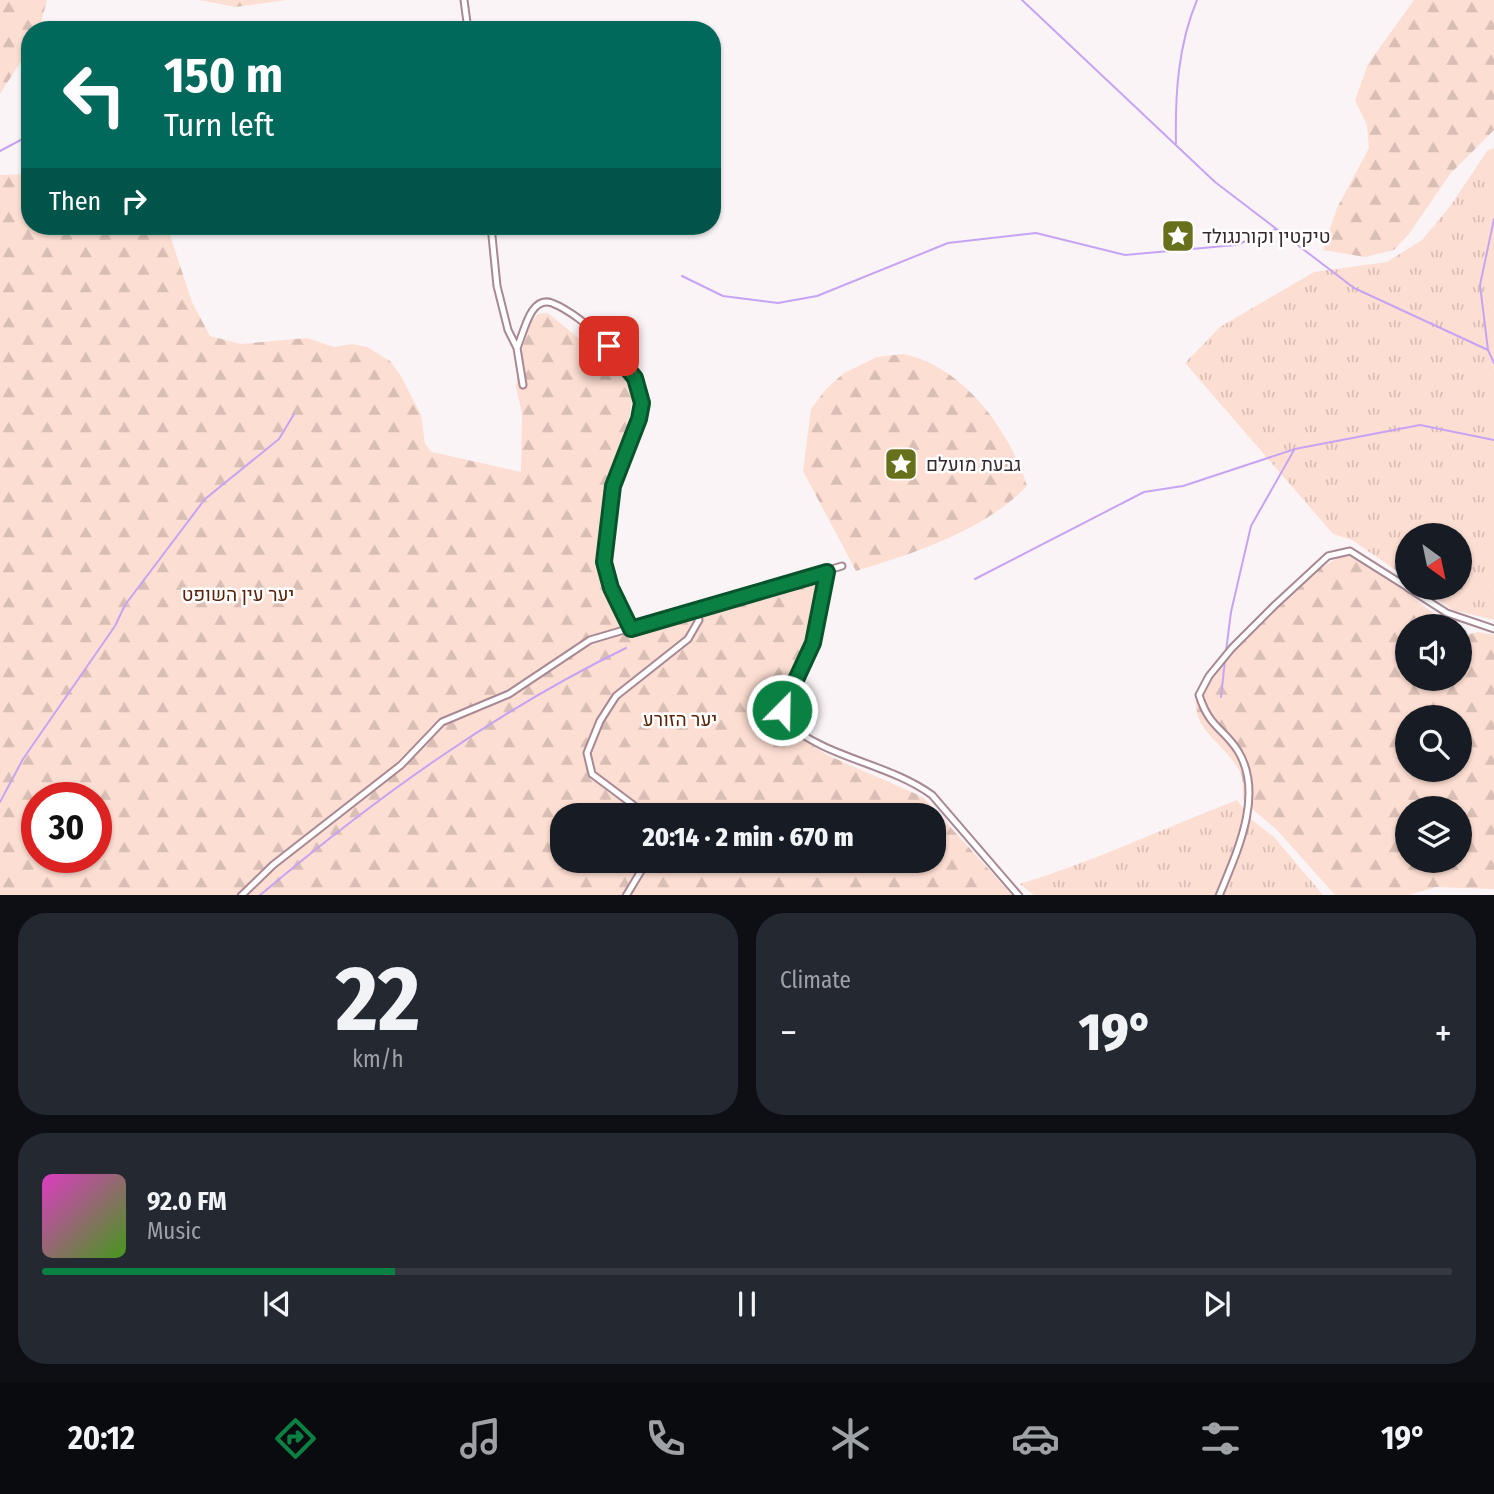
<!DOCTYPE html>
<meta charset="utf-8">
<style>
:root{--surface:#171b24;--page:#242831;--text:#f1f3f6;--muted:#9ea1a6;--line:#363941;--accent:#0b8043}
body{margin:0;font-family:"Fira Sans Condensed",Heebo,sans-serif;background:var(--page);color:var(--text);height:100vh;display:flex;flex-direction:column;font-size:26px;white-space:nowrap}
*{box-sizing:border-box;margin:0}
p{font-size:23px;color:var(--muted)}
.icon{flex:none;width:38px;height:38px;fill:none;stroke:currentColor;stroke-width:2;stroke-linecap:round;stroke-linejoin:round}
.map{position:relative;height:895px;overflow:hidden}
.panel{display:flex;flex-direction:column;gap:18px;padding:18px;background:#0d0f14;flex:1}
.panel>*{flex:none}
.hud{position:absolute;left:21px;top:21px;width:700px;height:214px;border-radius:28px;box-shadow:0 2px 5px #0004;background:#00695c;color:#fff;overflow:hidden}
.needle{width:46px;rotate:147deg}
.buttons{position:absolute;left:1395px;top:523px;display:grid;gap:14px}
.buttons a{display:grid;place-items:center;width:77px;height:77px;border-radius:50%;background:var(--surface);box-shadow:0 2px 5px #0004;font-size:35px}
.speed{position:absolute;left:21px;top:782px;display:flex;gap:14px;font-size:35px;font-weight:700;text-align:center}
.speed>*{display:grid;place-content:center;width:91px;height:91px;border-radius:50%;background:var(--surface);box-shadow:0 2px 5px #0004;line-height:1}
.speed .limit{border:10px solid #d22;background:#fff;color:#111}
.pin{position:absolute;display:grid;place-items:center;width:60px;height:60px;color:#fff;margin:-30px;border-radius:14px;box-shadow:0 4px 10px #0006}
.me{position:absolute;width:77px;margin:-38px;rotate:23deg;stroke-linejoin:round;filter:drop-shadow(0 0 5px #0008)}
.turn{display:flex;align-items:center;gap:24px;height:147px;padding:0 28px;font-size:32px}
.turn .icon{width:91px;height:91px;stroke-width:2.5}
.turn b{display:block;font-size:49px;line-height:60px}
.then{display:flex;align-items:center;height:66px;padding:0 28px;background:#0003;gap:14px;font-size:26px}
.big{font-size:52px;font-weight:800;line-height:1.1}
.panel .card{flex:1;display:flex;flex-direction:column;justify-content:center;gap:10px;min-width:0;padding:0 24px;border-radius:28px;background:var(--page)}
.panel .dial{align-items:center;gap:0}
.dial b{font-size:91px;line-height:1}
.song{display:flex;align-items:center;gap:21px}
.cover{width:84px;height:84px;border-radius:10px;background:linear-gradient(135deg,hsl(310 70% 55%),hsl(100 70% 35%))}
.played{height:7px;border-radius:4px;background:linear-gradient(90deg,var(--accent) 25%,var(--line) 25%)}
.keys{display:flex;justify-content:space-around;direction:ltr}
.heat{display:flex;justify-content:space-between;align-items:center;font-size:38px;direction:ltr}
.panel .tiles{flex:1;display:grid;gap:18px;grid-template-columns:1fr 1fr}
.card:last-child{grid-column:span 2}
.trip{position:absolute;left:550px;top:803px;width:396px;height:70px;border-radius:28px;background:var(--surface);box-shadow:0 2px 5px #0004;font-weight:800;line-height:70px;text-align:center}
.tabs{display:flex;height:112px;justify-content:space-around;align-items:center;background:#090b0e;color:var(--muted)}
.tabs .icon{width:49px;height:49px}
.tabs .active{color:var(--accent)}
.tabs b{font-size:32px;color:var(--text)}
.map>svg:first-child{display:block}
</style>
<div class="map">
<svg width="1494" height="896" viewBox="0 0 1494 896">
<defs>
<pattern id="grass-tufts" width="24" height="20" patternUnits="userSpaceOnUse" patternTransform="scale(1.75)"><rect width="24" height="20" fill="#fdded2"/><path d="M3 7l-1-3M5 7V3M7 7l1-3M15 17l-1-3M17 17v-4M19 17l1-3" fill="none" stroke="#d9beb5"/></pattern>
<pattern id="forest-firs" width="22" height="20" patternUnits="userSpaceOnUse" patternTransform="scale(1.75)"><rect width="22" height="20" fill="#fdded2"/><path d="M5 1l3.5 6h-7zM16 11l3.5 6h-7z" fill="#d9beb5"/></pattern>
</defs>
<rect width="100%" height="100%" fill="#fbf4f7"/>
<path fill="url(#grass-tufts)" d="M1494,148V620L1453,610L1421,588H1460V536H1407V578L1352,540L1333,534L1185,363L1220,327L1314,272L1387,262L1422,240L1451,205L1487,151Z
M1237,800L1252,820L1274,837L1323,895L1035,896L1020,884C1092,862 1165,828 1237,800Z"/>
<path fill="url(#forest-firs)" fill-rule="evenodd" d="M0,0H47L39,30H30V47L0,94Z
M199,0H286L236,7Z
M1414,0H1494V130L1450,174L1409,234L1394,250L1365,257L1323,250L1337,208L1369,148L1367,125L1355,100L1368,64Z
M30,174V226H167L192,302L210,336L241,344L307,338L334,347L352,344L367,347L390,361L401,376L421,415L425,444L432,452L521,472L522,413L516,387L519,359L531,322L538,314L548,313L621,373L633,394L627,431L607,486L598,554L606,593L627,636L794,583L812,581L820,593L818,600L807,642L776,709L779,724L827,755L923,797L1012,895H0V175ZM37,798H96V858H37ZM562,816H933V861H562Z
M904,354C964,367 1010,431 1027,486C985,530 913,554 856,571L803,471L811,409L826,389L844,373L877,357Z
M1342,556H1358L1367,562L1450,626H1407V679H1460V632L1465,635L1479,632L1494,635V889L1436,887L1409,895H1335L1277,830L1244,802C1241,792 1245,779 1239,770C1221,738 1179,724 1203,680C1245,637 1288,583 1342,556ZM1407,718H1460V770H1407ZM1407,808H1460V861H1407Z"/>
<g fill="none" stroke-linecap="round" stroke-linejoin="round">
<path stroke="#c6a4f3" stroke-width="2" d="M1022,0L1215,182L1354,288L1488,350
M1176,143C1175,95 1178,45 1197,0
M0,151L30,135
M1494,219L1480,285L1488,350L1494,363
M682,276L723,296L778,303L817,296L948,243L1036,233L1125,255L1236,245L1276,229
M975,579L1144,492L1183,486L1295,449L1420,425L1494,440
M1226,651L1231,612L1251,526L1294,450
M1221,697L1225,660
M0,802L23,759L115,626L125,605L205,499L279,439L294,414
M259,896C373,800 491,714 626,648"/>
<defs>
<path id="street" d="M464,0L468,30
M491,226L497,286L508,330L517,348L523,385
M517,348C524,333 530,295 552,303C583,315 642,369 641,404C641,426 627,449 619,470C611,488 601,545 604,564C608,587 619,609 631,629
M827,572C824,600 819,630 807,656C799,674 776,700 784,721C827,759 888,763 932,795L1019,896
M1408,588L1447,613L1494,629
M648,816L592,774L587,753L600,721L616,696L688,639L699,620L691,611
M241,896L273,865L401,765L442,722L509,694L590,640L842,566
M626,896L647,861
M1219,896C1236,854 1265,795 1238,751C1223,727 1210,729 1199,695L1209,676L1232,648L1275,605L1328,556L1350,551L1407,587"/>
</defs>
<use href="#street" stroke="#a78894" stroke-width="9"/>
<use href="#street" stroke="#fff" stroke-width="5"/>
</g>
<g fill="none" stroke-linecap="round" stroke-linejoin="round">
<defs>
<path id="route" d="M609,346L635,378L642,403L639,419L613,486L604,562L611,588L631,629L827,572L813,643L782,710"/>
</defs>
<use href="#route" stroke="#07532c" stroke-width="18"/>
<use href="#route" stroke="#0b8043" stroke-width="12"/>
</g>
<defs>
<symbol id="sight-square" viewBox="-11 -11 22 22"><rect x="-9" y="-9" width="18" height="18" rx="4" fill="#67711b" stroke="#fff"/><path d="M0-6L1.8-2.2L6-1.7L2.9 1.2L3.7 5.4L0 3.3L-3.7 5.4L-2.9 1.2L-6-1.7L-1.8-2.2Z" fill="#fff"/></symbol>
</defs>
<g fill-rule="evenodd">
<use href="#sight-square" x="1159" y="217" width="38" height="38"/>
<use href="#sight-square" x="882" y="445" width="38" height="38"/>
</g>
<g text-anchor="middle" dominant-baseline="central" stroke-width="5" stroke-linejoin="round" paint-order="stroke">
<g font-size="19" fill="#35292e" stroke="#fff" text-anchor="start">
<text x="1202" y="236">טיקטין וקורנגולד</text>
<text x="926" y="464">גבעת מועלם</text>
</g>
<g font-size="19" fill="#592209" stroke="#fff">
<text x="238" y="594">יער עין השופט</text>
<text x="680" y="719">יער הזורע</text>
</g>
</g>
</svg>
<div class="buttons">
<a><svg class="needle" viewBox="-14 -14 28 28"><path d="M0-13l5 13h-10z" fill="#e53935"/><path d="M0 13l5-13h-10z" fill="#9ea1a6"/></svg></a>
<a><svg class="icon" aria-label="sound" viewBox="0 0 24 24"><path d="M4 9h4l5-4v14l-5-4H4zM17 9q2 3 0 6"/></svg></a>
<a><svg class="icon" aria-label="search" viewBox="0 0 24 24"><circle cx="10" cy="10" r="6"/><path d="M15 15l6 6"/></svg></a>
<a><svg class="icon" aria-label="layers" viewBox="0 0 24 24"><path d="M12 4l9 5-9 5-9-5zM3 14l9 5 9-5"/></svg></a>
</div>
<div class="speed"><div class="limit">30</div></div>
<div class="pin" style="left:609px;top:346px;background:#d93025"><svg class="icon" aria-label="arrive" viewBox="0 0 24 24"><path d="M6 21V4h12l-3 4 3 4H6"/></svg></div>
<svg class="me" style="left:782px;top:710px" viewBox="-20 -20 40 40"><circle r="17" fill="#0b8043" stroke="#fff" stroke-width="3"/><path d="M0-11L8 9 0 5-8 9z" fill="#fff"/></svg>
<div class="trip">20:14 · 2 min · 670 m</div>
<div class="hud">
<div class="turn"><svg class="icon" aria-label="left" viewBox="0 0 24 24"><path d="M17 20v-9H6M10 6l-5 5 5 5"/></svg><div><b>150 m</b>Turn left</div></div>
<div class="then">Then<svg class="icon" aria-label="right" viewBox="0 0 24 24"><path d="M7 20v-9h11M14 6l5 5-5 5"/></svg></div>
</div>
</div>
<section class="panel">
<div class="tiles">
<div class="card dial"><b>22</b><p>km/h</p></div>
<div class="card"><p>Climate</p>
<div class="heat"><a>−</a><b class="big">19°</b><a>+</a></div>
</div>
<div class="card">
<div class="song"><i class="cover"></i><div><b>92.0 FM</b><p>Music</p></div></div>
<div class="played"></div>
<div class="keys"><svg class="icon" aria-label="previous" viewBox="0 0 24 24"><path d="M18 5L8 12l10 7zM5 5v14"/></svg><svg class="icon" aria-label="pause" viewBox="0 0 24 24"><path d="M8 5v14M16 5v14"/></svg><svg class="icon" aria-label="next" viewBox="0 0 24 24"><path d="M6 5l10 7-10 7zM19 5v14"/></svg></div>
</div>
</div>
</section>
<nav class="tabs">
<b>20:12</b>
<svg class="icon active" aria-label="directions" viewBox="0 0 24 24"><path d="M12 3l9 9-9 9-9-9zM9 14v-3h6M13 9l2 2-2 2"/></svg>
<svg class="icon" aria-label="music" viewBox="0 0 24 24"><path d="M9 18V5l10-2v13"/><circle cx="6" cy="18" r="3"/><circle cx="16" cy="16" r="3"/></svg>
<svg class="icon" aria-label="phone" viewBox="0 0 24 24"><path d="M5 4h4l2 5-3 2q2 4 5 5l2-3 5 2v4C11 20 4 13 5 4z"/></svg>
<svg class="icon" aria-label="climate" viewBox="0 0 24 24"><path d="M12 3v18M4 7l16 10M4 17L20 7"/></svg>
<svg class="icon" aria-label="car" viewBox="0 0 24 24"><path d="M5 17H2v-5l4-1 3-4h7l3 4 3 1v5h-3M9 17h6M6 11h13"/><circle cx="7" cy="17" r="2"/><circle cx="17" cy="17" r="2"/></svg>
<svg class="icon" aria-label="filters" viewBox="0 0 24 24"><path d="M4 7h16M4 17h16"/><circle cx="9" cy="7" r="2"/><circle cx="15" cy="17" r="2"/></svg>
<b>19°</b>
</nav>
